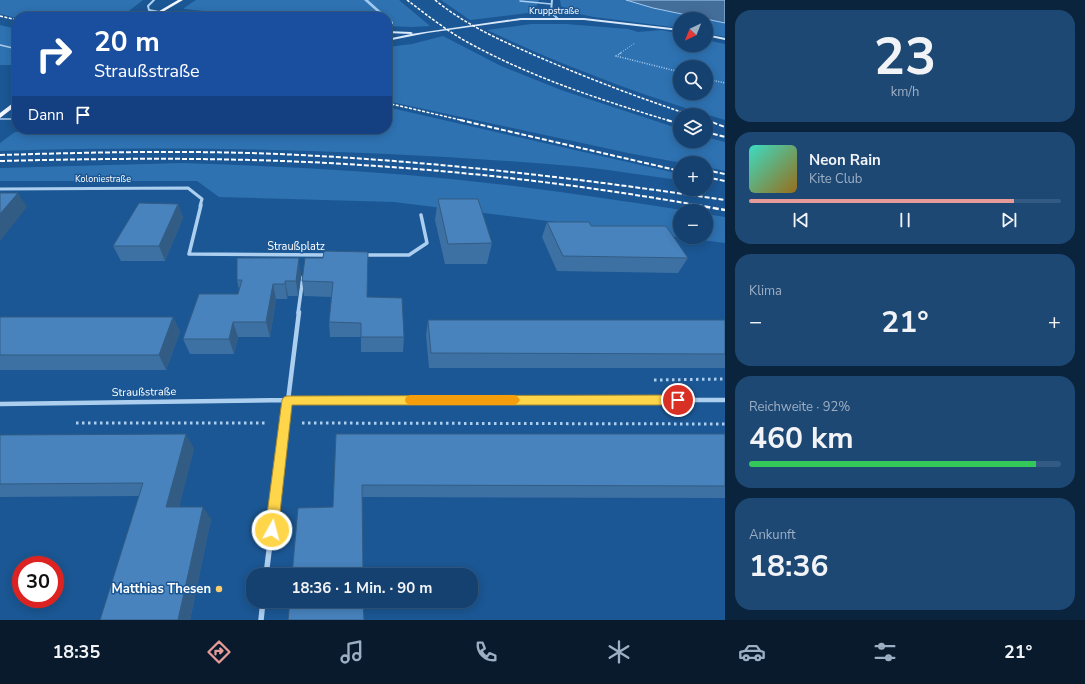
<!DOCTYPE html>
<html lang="de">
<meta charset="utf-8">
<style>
:root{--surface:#14416f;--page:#1d4874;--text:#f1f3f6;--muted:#9dafc3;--line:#335a82;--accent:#e69b98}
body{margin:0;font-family:"Nunito Sans",sans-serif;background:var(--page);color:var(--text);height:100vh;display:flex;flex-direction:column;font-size:15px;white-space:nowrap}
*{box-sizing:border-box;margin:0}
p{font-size:13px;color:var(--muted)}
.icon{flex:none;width:22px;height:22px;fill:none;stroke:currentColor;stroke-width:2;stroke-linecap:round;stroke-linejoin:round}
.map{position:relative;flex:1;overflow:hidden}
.details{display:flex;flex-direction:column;gap:10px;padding:10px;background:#0b243d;width:360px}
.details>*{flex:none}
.guide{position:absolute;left:12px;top:12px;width:380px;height:122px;border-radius:16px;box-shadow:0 2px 10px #0003,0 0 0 1px var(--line);background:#1a4fa0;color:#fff;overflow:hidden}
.needle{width:26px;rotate:223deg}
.tools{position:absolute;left:673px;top:12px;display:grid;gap:8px}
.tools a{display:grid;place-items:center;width:40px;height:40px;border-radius:50%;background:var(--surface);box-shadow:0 2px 10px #0003,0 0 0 1px var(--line);font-size:20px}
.speed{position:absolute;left:12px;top:556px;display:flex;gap:8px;font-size:20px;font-weight:700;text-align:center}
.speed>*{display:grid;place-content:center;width:52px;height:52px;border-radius:50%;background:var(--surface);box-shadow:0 2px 10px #0003,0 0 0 1px var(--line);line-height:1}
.speed .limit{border:6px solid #d22;background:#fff;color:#111}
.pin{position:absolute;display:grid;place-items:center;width:34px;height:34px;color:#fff;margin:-17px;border:2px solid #fff;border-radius:50%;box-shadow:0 1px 4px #0007}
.me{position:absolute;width:44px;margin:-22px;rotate:7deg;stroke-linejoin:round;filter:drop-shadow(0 0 3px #0008)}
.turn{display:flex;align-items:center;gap:14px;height:84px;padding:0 16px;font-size:18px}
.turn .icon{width:52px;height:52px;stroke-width:2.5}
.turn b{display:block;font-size:28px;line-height:34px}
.then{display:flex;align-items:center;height:38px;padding:0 16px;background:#0003;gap:8px;font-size:15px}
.big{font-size:30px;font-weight:700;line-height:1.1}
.details .tile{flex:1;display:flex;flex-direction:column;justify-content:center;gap:6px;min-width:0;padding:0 14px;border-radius:16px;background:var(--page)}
.details .dial{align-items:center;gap:0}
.dial b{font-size:52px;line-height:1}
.song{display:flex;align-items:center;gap:12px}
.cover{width:48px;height:48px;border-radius:6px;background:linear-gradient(135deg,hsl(170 70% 55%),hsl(40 70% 35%))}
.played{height:4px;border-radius:2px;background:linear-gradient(90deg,var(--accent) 85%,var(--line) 85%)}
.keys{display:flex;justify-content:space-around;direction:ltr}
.heat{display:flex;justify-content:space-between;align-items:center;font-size:22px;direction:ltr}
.charge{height:6px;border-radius:3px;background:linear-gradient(90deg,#34c759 92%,var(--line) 0)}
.trip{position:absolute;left:246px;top:568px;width:232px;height:40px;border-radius:16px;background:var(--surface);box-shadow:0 2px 10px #0003,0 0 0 1px var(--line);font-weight:700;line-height:40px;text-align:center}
.tab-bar{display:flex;height:64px;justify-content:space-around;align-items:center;background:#081a2c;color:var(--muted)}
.tab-bar .icon{width:28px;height:28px}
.tab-bar .on{color:var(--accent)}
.tab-bar b{font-size:18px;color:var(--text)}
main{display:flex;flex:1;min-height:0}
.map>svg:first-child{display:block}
</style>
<main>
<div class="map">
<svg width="725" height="620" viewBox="0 0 725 620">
<rect width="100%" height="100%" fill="#1b5794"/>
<path fill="#2e72b2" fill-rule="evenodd" d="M0,0H143L121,17L17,18L0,14Z
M196,0H399L430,26L412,27L387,26V17H264L184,9V8Z
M441,0H539L535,9L528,13L470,20Z
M560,0H725V37L706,33V19H680V28L594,17L574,13L561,6Z
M531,24H566L628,29L638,32L662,30L680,34V45H706V40L725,44V120C643,96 564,66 487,30ZM680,67H706V93H680Z
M0,25L17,29V65H0Z
M443,36L501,66L561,90L680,129V141H706V137L725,142V171L706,167V163H682L628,153L387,101V47L412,44Z
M387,107L680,174V180C647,176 614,170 582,167C388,150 194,145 0,151V143L15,132L256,131L258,129H387Z
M182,163C272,166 362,170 451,179C531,187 610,199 688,211H680V237H706V214L725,217V243L394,202L219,197L197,181H0V168Z"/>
<path fill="#446e9a" stroke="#a0caf1" d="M626,0H725V23L653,8Z"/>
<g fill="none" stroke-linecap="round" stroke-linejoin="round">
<path fill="#a0caf1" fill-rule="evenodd" d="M364,0H368L387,17H383Z
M387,18L393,22V24H391L387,21Z"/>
<path stroke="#adcfef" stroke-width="1" stroke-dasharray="1 1.5" stroke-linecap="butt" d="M224,15L251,17
M619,54L635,43"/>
<path stroke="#adcfef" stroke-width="1.5" stroke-dasharray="1 1.5" stroke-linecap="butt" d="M621,53L616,56L680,72
M706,79L725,83"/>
<path stroke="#adcfef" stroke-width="3" stroke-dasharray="2.5 3.5" stroke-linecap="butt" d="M654,380L725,379
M76,423H267
M302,423L725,424"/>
<path stroke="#adcfef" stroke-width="1.5" d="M520,1L551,4
M0,45L17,49
M0,119H17"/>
<path stroke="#adcfef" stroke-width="2" d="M154,0L148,6L149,10L159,12
M552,0L551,12L557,18"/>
<path stroke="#adcfef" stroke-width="3" d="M0,189L188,188L202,199L200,206"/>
<path stroke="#adcfef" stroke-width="3.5" d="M201,205L189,254L329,255
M364,255H409L427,243L421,215
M298,313L303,277"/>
<path stroke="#adcfef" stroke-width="4.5" d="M0,404L287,400H725
M282,449L299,312"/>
<path stroke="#adcfef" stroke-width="5.5" d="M266,575L282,448
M261,620L263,601"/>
<path fill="#daeafb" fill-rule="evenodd" d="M158,11L206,16L208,17L159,13Z
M521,18H584L680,29V31L584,20H521L427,33L387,41V39L411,34L387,33V31L411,32L413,33L411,34Z
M706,34L725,38V40L706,36Z"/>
<path fill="#f5f9ff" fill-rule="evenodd" d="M178,0H183L154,17H149Z
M17,100V105L0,118V113Z"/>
<path stroke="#fff" stroke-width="1.5" stroke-dasharray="3 1.5" stroke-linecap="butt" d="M407,0C427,15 447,31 469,43C533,78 601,100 670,121
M435,0C462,22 493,37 525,51C579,75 634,96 690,115
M0,16L17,20
M387,103L465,121
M706,120L709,121"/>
<path stroke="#fff" stroke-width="2" stroke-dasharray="5 2" stroke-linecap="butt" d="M460,120L680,171
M667,120L680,124
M706,120L725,127
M706,132L725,137
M0,155C100,152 200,150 300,155C442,162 584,179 725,200
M0,161C120,158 241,157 361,165C475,172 589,186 702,206
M706,170L725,174
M706,177L725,181"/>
<path stroke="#fff" stroke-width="2.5" stroke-dasharray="6 2.5" stroke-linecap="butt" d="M696,205L725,210"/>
</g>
<path fill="#3e71a3" d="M438,199L492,243L487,264H445L435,220Z
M178,204L183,218L165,261H121L113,246Z
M547,222L591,226L688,258L678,273L557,271L542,237Z
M305,258L404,337L403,352H361V337H330L329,322L332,297L304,296L302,281Z
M301,273L298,296H288L287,299H276L270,337H238L234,354H190L183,339L238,294L239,290L237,280Z
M0,317H173L180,332L166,370H0Z
M428,320H725V368H429L426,335Z
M336,434H725V498L362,497L333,507Z
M0,435L194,448L179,507L211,519L190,620H100L139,496L0,497Z"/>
<path fill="#325c84" d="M18,193L27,207L0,241V214Z
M178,204L183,218L165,261L159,246Z
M299,258L301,273L298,296L296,281Z
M285,281L288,296L287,299L285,284Z
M273,284L276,299L270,337L266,322Z
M173,317L180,332L166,370L159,355Z
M233,322L238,337L234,354L229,339Z
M186,434L194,448L176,520L166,507Z
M203,507L211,519L190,620H178Z"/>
<path fill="#4883bd" stroke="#325c84" d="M0,193H18L0,214Z
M438,199H478L492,243L448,244Z
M139,203L178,204L159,246H113Z
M547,222H589L591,226H666L688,258L563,256Z
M324,251L368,252L367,297L402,298L404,337H361V323L329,322L333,282L302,281L305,258H323Z
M237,258H299L296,281H285V284H273L266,322H233L229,339H183L199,294H238L242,280H237Z
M0,317H173L159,355H0Z
M428,320H725V354L431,353Z
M186,434L166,507H203L178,620H100L143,483L0,484V435Z
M336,434H725V486L362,485L363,575H292L298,508L333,507Z
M290,601H363L364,620H288Z"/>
<path fill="#ffd54a" stroke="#a68a30" d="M678,395L682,397L683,400L682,403L678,405H292L278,530L276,534L272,536L267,534L265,530L282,400L284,397L287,396Z"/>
<path fill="#f59e0b" d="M410,395H514L518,397L520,400L518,403L514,405H410L406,403L405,400L406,397Z"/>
<circle fill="#ffcc6b" stroke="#1b5794" stroke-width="1.5" cx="219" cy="589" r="4"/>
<g text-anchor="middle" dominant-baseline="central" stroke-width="3" stroke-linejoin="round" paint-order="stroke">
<g font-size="9" fill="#fff" stroke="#1b5794">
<text x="554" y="11">Kruppstraße</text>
<text x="103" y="179">Koloniestraße</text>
</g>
<g font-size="11" fill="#fff" stroke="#1b5794">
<text x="296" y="246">Straußplatz</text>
<text transform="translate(144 392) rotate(-1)">Straußstraße</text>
</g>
<g font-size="13" font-weight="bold" fill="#fff" stroke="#1b5794" text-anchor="end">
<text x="211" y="589">Matthias Thesen</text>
</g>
</g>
</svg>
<div class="tools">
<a><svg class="needle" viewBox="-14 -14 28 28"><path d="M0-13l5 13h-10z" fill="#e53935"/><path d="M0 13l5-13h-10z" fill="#9dafc3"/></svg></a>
<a><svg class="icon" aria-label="search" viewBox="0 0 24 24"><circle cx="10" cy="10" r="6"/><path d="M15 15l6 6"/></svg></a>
<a><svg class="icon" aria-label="layers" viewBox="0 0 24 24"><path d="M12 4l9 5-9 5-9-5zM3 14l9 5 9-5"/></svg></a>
<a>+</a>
<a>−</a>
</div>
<div class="speed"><div class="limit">30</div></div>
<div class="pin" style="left:678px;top:400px;background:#d93025"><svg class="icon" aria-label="arrive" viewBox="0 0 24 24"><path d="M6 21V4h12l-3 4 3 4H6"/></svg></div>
<svg class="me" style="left:272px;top:530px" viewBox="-20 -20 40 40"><circle r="17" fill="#ffd54a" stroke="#fff" stroke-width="3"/><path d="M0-11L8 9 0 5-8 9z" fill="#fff"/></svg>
<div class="trip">18:36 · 1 Min. · 90 m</div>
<div class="guide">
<div class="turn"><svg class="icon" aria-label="right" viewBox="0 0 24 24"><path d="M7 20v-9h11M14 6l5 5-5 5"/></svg><div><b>20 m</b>Straußstraße</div></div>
<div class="then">Dann<svg class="icon" aria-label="arrive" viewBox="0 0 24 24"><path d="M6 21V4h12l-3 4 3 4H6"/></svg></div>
</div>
</div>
<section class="details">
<div class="tile dial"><b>23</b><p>km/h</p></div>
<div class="tile">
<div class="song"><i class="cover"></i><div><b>Neon Rain</b><p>Kite Club</p></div></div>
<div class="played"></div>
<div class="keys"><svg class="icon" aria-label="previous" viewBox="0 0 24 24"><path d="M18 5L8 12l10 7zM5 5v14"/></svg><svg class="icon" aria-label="pause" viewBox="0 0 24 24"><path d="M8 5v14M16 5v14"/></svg><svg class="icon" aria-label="next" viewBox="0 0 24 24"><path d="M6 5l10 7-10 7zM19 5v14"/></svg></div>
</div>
<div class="tile"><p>Klima</p>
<div class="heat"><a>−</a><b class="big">21°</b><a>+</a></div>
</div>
<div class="tile"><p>Reichweite · 92%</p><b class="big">460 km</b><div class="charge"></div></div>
<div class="tile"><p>Ankunft</p><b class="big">18:36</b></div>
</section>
</main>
<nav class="tab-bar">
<b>18:35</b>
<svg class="icon on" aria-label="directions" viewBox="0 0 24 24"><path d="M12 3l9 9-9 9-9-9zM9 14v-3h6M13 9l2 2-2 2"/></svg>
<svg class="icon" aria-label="music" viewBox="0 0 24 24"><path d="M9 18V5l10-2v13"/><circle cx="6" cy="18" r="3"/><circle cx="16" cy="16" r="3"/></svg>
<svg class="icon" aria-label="phone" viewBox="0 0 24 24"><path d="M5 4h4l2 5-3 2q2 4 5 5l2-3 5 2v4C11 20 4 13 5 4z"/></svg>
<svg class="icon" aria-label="climate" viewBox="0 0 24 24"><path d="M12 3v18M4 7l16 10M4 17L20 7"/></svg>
<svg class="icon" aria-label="car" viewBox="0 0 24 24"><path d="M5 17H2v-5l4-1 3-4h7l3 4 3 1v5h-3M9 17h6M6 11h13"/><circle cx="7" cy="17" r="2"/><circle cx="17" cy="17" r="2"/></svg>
<svg class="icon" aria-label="filters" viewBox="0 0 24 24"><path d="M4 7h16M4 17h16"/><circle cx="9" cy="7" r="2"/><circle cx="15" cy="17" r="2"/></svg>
<b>21°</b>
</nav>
